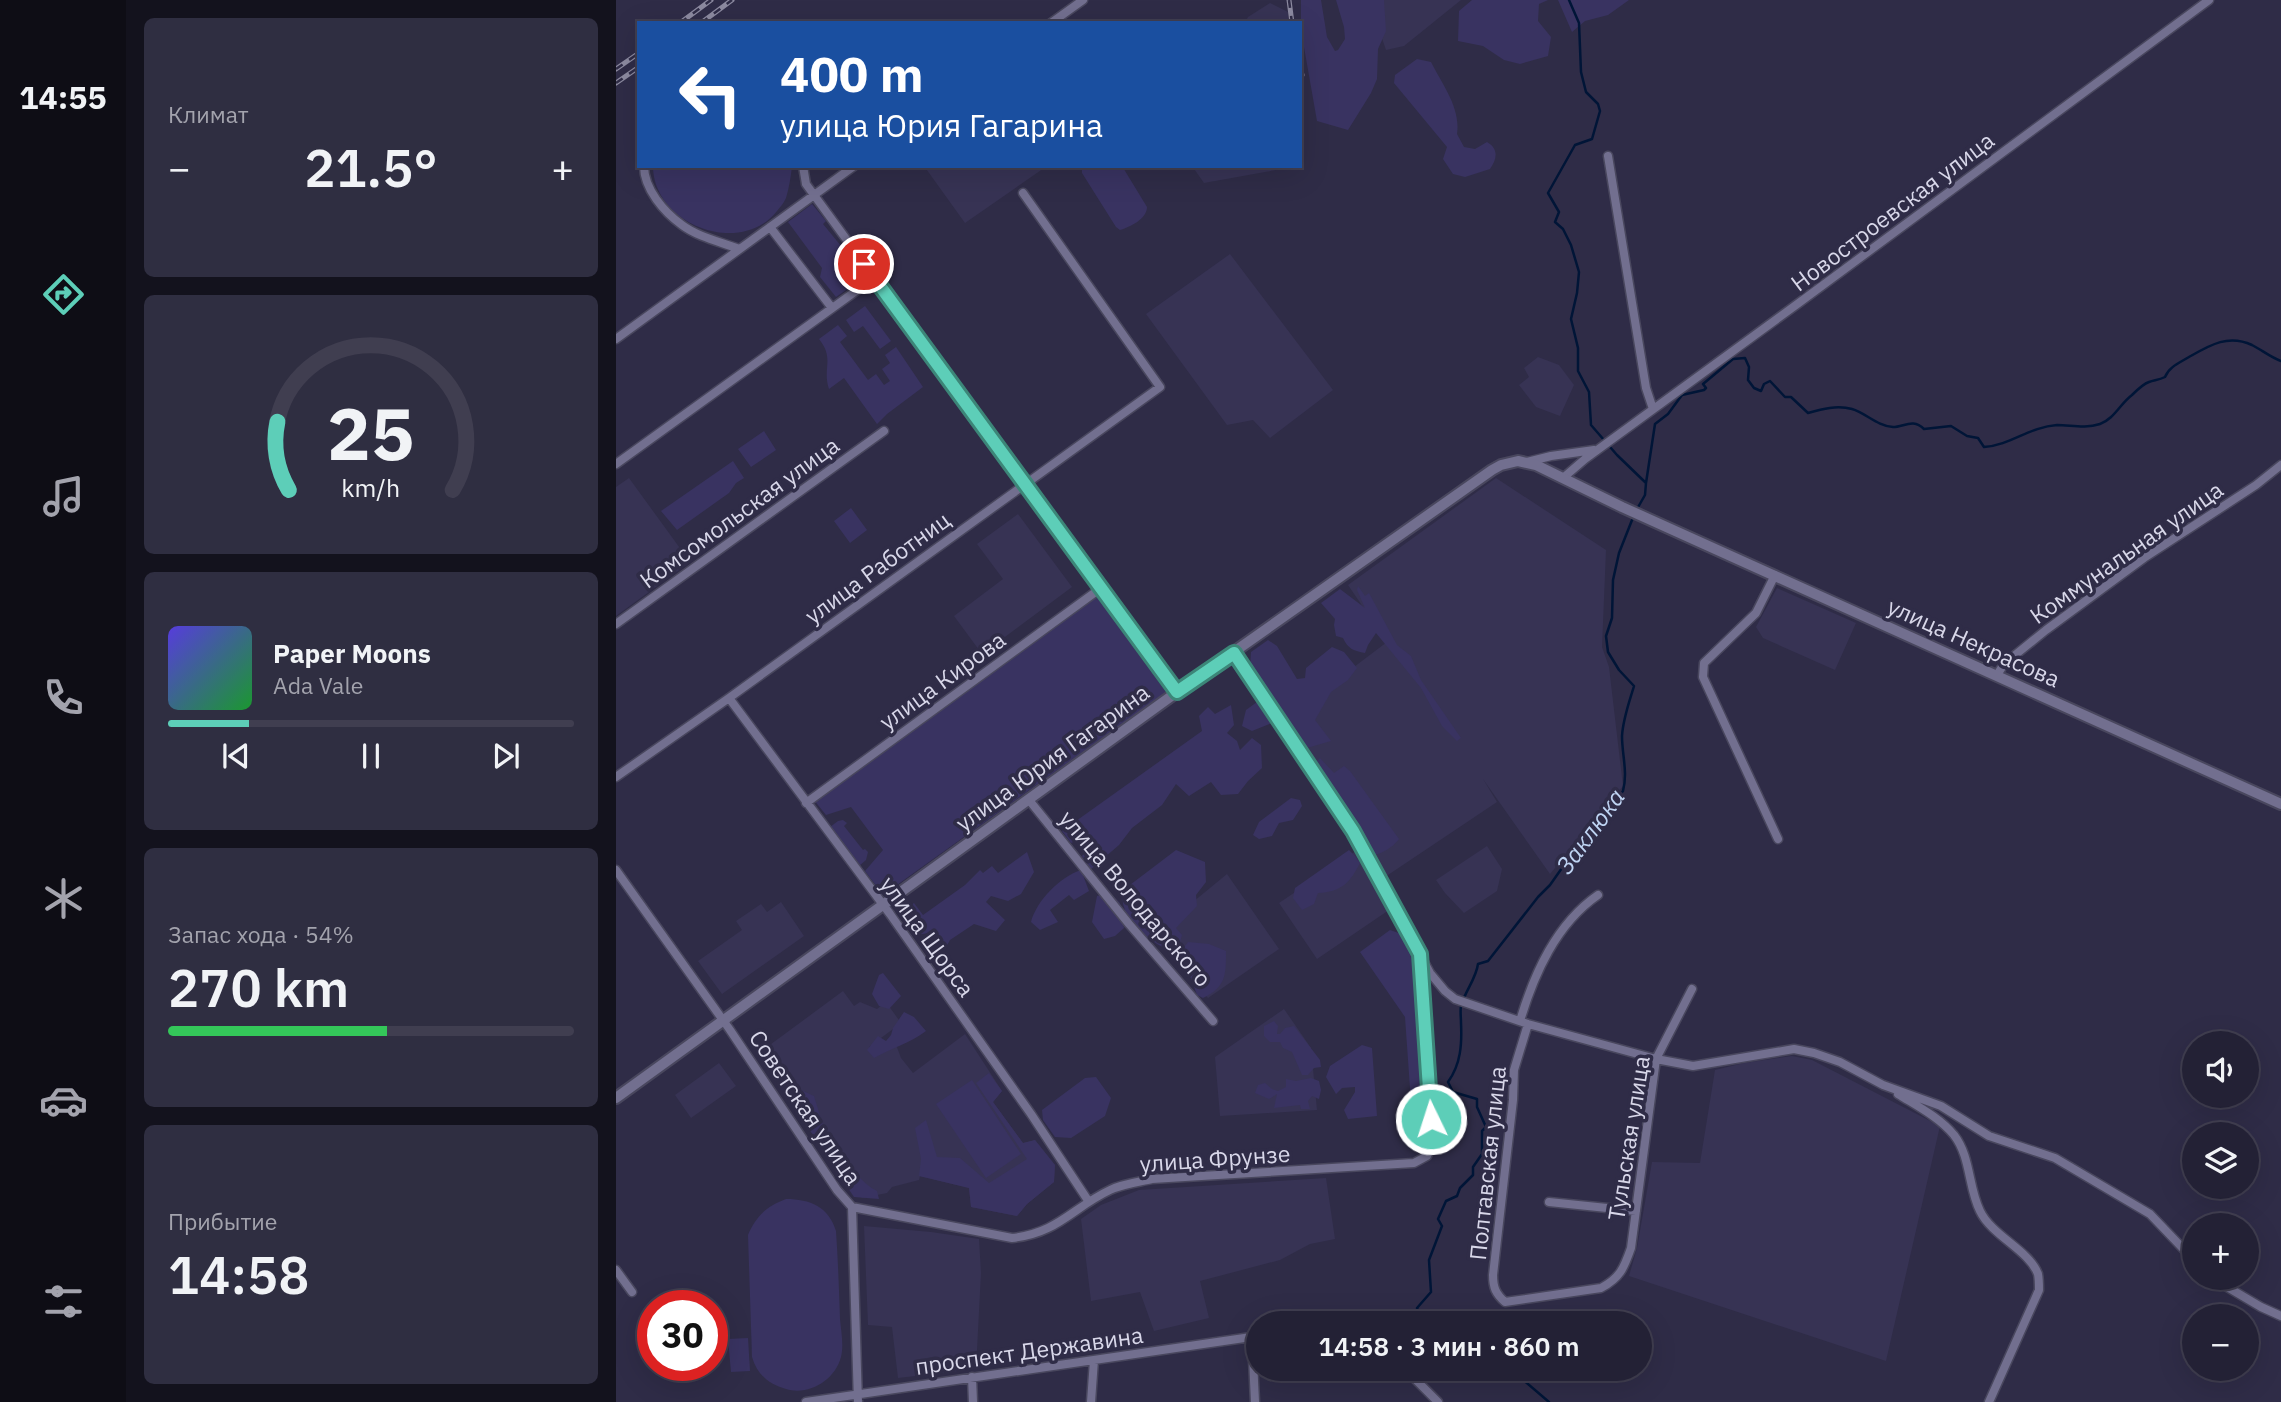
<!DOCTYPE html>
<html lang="ru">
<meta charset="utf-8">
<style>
:root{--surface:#232135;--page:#2f2e41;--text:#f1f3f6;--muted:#a3a3ad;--line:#403e50;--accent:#5dceb8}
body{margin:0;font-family:"IBM Plex Sans",sans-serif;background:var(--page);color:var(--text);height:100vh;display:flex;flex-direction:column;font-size:26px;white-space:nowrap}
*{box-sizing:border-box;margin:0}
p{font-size:23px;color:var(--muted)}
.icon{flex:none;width:38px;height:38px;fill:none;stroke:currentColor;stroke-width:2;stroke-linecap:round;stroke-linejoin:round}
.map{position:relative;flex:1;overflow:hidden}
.side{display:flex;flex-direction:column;gap:18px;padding:18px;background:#13121d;width:490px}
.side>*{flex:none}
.top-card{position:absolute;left:21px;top:21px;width:665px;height:147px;border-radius:0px;box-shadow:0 7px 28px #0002,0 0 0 2px var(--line);background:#1a4fa0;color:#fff;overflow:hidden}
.tools{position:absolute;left:1566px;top:1031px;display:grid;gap:14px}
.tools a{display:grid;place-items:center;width:77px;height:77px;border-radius:50%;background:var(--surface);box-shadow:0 7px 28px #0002,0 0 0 2px var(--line);font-size:35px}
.speed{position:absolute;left:21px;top:1290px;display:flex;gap:14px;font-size:35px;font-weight:700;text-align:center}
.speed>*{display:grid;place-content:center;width:91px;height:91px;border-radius:50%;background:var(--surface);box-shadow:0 7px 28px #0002,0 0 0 2px var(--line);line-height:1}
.speed .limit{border:10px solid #d22;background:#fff;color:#111}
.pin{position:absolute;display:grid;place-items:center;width:60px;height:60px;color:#fff;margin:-30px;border:4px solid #fff;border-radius:50%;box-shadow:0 2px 7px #0007}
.me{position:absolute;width:77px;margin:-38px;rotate:356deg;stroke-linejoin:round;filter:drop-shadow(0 0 5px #0008)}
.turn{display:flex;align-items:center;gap:24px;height:147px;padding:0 28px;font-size:32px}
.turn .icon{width:91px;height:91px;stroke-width:2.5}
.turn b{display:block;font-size:49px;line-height:60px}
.big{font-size:52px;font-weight:600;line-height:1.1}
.side .card{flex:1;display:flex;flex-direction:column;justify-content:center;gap:10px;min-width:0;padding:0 24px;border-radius:10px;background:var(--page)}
.side .dial{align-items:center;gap:0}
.dial svg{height:182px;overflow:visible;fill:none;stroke:var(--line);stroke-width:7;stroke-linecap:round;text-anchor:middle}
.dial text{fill:var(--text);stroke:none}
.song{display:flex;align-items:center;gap:21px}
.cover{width:84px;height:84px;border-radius:10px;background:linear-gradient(135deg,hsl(250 70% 55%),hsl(130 70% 35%))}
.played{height:7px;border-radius:4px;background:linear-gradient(90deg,var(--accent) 20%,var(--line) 20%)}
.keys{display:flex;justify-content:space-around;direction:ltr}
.heat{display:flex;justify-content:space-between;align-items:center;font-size:38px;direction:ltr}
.charge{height:10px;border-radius:5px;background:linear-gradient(90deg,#34c759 54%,var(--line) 0)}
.trip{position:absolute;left:630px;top:1311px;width:406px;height:70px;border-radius:35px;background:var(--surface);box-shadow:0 7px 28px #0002,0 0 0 2px var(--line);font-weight:600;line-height:70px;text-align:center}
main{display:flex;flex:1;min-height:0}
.tab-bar{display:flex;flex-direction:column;width:126px;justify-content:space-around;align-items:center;background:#0e0d15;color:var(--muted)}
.tab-bar .icon{width:49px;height:49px}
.tab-bar .current{color:var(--accent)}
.tab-bar b{font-size:32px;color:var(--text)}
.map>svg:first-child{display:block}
</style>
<main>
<nav class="tab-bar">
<b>14:55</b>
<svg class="icon current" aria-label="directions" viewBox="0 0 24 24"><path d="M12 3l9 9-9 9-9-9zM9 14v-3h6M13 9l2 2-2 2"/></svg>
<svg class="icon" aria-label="music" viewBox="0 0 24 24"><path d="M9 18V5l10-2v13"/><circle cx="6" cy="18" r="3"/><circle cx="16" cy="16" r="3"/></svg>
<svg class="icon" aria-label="phone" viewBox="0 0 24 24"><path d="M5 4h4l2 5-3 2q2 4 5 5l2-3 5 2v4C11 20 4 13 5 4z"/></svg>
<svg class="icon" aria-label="climate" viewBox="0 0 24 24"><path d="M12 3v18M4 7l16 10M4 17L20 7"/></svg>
<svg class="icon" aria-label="car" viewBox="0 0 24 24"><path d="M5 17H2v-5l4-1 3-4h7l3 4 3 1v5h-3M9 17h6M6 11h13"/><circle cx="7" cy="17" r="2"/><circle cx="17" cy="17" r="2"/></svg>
<svg class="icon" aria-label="filters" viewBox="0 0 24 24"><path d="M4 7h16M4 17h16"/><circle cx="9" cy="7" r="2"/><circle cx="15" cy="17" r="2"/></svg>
</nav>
<section class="side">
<div class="card"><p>Климат</p>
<div class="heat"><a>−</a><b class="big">21.5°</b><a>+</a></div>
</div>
<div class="card dial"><svg viewBox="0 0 100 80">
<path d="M14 69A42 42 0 1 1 86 69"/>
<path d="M14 69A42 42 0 0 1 9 39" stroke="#5dceb8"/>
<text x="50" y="56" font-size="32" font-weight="700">25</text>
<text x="50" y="72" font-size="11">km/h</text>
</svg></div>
<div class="card">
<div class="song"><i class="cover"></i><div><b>Paper Moons</b><p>Ada Vale</p></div></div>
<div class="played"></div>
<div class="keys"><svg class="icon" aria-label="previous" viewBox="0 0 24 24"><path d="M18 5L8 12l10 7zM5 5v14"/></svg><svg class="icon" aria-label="pause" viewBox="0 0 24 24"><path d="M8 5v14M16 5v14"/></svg><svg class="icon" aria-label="next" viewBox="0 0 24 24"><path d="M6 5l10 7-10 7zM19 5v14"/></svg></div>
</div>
<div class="card"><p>Запас хода · 54%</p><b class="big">270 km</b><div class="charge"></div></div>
<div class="card"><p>Прибытие</p><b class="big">14:58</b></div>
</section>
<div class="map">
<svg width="1665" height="1402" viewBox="0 0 1665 1402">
<rect width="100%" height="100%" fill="#2f2c47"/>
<path fill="#373354" d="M753,0H845L788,46L770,50Z
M654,3L672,12L673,23H629L632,17Z
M308,166H431L349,223Z
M576,166H682L588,183Z
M614,254L717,390L654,438L637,420L611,425L530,314Z
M922,357L943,365L958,385L944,416L920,407L903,385L913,377L908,368Z
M13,478L74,562L0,616V487Z
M880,478L990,550L986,647L993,667L1007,786L934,874L867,779L881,802L769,877L668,720L771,642L732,585Z
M402,514L456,587L366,654L338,616L387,579L361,544Z
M1161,588L1240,623L1219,670L1147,638L1140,627Z
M871,846L886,869L881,891L848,913L829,893L820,880Z
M740,851L773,910L701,959L663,903Z
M611,874L663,949L592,998L538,934Z
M165,902L188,936L106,994L82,961L126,930L120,921L145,904L151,912Z
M227,991L238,1006L244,1002L261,1009L270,1002L285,1023L253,1047L259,1055L279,1042L285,1058L297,1073L349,1034L386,1091L377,1102L407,1143L419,1140L439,1165L438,1182L411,1204L401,1216L355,1207L353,1188L304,1176L303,1180L276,1187L271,1193L246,1198L143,1053Z
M668,1009L695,1048L701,1110L604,1116L599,1057Z
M1176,1056L1196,1060L1324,1126L1270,1361L1013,1276L1021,1248L1036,1162L1084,1163L1099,1070L1128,1063Z
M103,1063L120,1086L75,1118L59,1095Z
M710,1178L719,1239L694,1244L664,1260L584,1281L593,1318L538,1331L524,1292L475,1301L465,1219L485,1205L523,1190Z
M248,1226L315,1232L363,1239L365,1273L360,1369L282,1378L276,1327L252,1325Z"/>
<path fill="#393361" d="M685,0H705L711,37L719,51L722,50L729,39L728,27L720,0H768L770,31L762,49L761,79L755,93L732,130L701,121L685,30Z
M856,0H932L923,4L922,21L935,37L932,56L904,64L888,60L867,46L842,41L843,11Z
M942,0H1013L992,15L969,21L956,32Z
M801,59L815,62C826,84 845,108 841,134L848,147L859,149L871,142C883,149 881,159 874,169L849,177L837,174L827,159L831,147L778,83L779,75Z
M37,166H176C175,176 173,188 170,198C168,203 164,207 161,211C124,258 37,224 37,166Z
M466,166H506L531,207C531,219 514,227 504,230L500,227L466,173Z
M196,204L210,221L207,224L230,252L234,250L242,263L233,267L243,281L220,297L204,277L206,268L172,222Z
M249,306L275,341L264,349L247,326L238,332L230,320Z
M222,325L231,336L224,342L252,380L260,374L268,385L274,381L266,369L274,363L269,355L280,347L307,387L271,414L261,424L228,378L213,389C206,368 219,359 203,339Z
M148,431L160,450L135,467L122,449Z
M117,461L128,478L120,483L113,493L61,530L45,511Z
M235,508L251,530L234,543L218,521Z
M742,586L749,596L753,593L781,645L795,656L805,680L845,738L841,741L826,726L805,688L760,633L752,645L749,653C738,651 732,649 727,638L720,636L718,625L719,619L705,603L724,589L749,608L741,590Z
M479,594L550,692L267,895L249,871L267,850L235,807L210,815L198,800Z
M652,640L661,646L681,679L689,678L690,668L716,647L728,652L741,668L732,680L715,692L699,720L715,741L691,748L634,668L635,652Z
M641,702L656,723L636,731L626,726L630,710Z
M615,705L618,725L611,733L621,741L624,750L636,738L645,745L646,768L632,781L622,794L605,795L595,782L573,796L560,784L546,805L516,828L503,845L474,870L466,856L473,848L465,839L455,843L446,831L586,731L583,716L592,707L599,714Z
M704,758L718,773L728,766L734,771L783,839C777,847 765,855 755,855L698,764Z
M675,798L684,800L686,806L677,820L663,823L656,836L643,839L637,835L643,822Z
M227,820L231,823L228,826L247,850L249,849L252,852L250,860L243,866L214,827L222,821Z
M560,850L589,862L590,882L580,895L581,906L560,928L566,935L561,953C543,948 512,927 508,907C506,902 507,896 506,891Z
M733,850L739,856L744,863C734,883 725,892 702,893L698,904L686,910L677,898L679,888Z
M411,852L418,872L405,894L392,901L375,896L370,902L389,920L380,931L358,924L334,940L327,953L341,984L336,986L308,946L313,933L300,935L284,914L298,903L307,915L349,885L364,870L367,873L376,866L382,873Z
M465,870L473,891L458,900L453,895L434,910L442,922L424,930L415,922C421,900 444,877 465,870Z
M493,892L504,903L508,928L499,936L488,939L476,922L481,896Z
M774,930L791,936L797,949L812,1143L808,1147L798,1145L789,1017L744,952Z
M572,942L593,944L610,951C610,975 610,987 587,998L581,995L565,951Z
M267,973L285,996L273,1009L263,1006L256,994L263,975Z
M288,1012L298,1017L310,1031C294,1043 276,1048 258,1058L251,1050L262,1036L270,1041L275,1035L277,1028Z
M658,1021L662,1026L661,1034H664L669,1028L678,1026L704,1060L705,1067L698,1068L692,1075H686L676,1052L667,1048L664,1042H654L648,1036V1026Z
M746,1045L756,1048L761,1116L732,1119L728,1110L739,1092V1087L726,1088L720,1094L710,1077L714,1066Z
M373,1073L386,1091L377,1102L407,1143L419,1140L439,1165L438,1182L411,1204L401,1216L355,1207L353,1188L303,1176L305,1159L299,1128L310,1120L321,1157L344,1158L373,1183L411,1159L360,1083Z
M480,1077L495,1098L489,1116L455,1138L439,1137L427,1120L426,1110L469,1078Z
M174,1078L176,1086L198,1096L210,1135L201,1141L164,1086Z
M695,1078L703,1081L705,1090L703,1099L696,1096L692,1101L694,1109H685L684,1105L658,1108L661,1094L653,1099L639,1093L642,1085L649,1083L656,1089L662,1091L670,1087V1079L680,1081Z
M356,1080L405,1154L370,1178L320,1104Z
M222,1155C236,1167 245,1183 261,1191L263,1199L238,1197L211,1157Z
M170,1199C194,1199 213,1207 220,1231C222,1260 223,1289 224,1319C225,1331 228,1345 225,1357C219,1380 193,1396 170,1389C152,1384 141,1374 136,1357L132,1235C140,1216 151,1206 170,1199Z
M132,1338L134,1371L115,1372L112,1339Z"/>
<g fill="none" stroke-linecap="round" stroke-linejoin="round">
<path stroke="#001537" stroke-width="2.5" d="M953,0L963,23L965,72L970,92L982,104L984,111L976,139L959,145L932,193L943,212L939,222L947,229L955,245L963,272L961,293L955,319L962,348V371L973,392L975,425L1001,455L1030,483L1029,495L1021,509
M1030,483L1039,424L1052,414L1066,395L1088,390L1090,388L1087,384L1117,359L1129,358L1133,367L1132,380L1138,388L1145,391L1148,384L1154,381L1169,397H1175L1192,413C1206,409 1221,405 1236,409C1250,413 1261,426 1277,427C1288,427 1297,418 1308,429L1335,426L1351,436L1362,438L1368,447C1395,445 1413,427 1441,425C1455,425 1469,429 1484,424C1498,419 1504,404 1516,395C1521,390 1527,384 1533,382C1539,380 1543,380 1549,377C1553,367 1563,363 1573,357C1594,345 1612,334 1636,345C1646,350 1654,357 1665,361
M807,1323L801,1308L815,1292L813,1260L826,1226L822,1219L830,1201L841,1196L844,1188L857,1175V1167L866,1154V1131L870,1127L861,1107V1099L837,1092L832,1082C845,1064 846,1044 845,1023C845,1017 844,1011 845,1006C849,991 860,979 862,964L872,961L922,897L934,885L953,858L1007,791C1012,772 1006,755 1006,736C1007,719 1013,703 1018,686L1003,670L992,652L990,636L996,618L997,580L1003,553L1018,515
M893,1368L892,1372L905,1378L933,1402"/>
<defs>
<path id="street" d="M435,23L467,0
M992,156L1030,388L1037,409
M28,166C28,189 48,212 66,225C82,237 105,242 123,249
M187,166L190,184L198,195L561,692
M154,227L216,308
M0,339L238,166
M911,462L935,456L978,450
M0,464L258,278
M947,478L969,459L1180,305L1593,0
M1159,575L1140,613L1088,663L1087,677L1162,839
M0,624L268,431
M618,653L737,831L814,973L829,991L839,999L912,1024L1040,1059L1077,1066L1178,1049L1198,1053L1224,1062L1267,1085L1325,1106L1373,1136L1439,1158L1534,1214L1578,1260
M1381,675L1388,664L1430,630L1528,558L1640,485L1665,465
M113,698L274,914L415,1114L473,1202
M0,777L113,698L544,387L407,193
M413,800L513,924L597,1021
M190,803L485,588
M0,870L114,1030L221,1190L236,1207L242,1402
M904,1021C918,974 940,924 982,895
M912,1024L898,1070L897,1100L877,1275C877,1288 880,1294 889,1302L985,1288C1004,1278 1008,1268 1015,1248L1040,1059L1076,989
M1282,1094C1301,1106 1323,1117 1338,1135C1355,1157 1352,1187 1364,1211C1376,1236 1413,1250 1422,1274C1423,1279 1423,1286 1423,1290L1373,1402
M933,1202L1020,1211
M236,1207L396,1238C442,1233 456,1208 494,1190C506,1184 523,1182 536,1179L798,1163L811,1156L817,1143L804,957
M0,1270L16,1292
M1596,1278L1645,1307L1665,1316
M733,1323L765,1318L767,1323
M636,1337L639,1402
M788,1368L822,1402
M356,1377L357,1402
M190,1402L642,1336
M475,1402L478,1360"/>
<path id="secondary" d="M0,1098L561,692L876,470L885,465L902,461L920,465L1006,507L1665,804"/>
</defs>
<use href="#street" stroke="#49475e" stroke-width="11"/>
<use href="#secondary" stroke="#49475e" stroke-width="14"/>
<use href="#street" stroke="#726f8f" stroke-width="8"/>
<use href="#secondary" stroke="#726f8f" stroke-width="10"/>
<defs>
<path id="rail" d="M673,0L676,23
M64,23L95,0
M85,23L116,0
M684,68L686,75
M0,69L23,53
M0,83L23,67"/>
</defs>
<use href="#rail" stroke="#8c8aa0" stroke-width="5"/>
<use href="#rail" stroke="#2f2c47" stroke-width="2.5" stroke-dasharray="8" stroke-linecap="butt"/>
</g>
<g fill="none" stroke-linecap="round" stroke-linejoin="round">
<defs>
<path id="route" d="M248,264L561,692L618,653L737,831L804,954L815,1119"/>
</defs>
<use href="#route" stroke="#3c8678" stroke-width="18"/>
<use href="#route" stroke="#5dceb8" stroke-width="12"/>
</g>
<g text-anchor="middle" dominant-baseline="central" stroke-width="7" stroke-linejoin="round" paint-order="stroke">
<g font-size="23" fill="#d8d7e9" stroke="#2f2c47">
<text transform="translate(1276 211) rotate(-37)">Новостроевская улица</text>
<text transform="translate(123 512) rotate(-36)">Комсомольская улица</text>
<text transform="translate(1510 552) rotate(-35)">Коммунальная улица</text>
<text transform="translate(261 567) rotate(-36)">улица Работниц</text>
<text transform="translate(1358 642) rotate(24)">улица Некрасова</text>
<text transform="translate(326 680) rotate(-36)">улица Кирова</text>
<text transform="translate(436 757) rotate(-36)">улица Юрия Гагарина</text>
<text transform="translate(520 898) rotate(50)">улица Володарского</text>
<text transform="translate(312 936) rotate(54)">улица Щорса</text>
<text transform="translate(190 1107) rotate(56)">Советская улица</text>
<text transform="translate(1012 1138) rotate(-81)">Тульская улица</text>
<text transform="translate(599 1158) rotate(-4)">улица Фрунзе</text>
<text transform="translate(871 1163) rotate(-84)">Полтавская улица</text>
<text transform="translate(413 1350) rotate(-8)">проспект Державина</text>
</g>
<g font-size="24" font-style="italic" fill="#bfd4f3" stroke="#2f2c47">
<text transform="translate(974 831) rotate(-54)">Заклюка</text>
</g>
</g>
</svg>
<div class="tools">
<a><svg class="icon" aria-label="sound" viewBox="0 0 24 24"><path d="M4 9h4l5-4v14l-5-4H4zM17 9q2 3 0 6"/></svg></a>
<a><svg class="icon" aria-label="layers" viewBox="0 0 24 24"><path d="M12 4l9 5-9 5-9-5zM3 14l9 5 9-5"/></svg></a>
<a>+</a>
<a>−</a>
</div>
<div class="speed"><div class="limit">30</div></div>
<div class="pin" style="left:248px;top:264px;background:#d93025"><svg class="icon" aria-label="arrive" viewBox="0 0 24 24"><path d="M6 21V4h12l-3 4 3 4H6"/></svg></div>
<svg class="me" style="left:815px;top:1119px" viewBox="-20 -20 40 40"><circle r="17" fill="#5dceb8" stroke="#fff" stroke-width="3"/><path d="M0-11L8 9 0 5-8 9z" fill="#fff"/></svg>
<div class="trip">14:58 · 3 мин · 860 m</div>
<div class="top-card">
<div class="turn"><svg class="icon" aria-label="left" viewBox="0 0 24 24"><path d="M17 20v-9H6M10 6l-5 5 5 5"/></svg><div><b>400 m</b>улица Юрия Гагарина</div></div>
</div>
</div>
</main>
